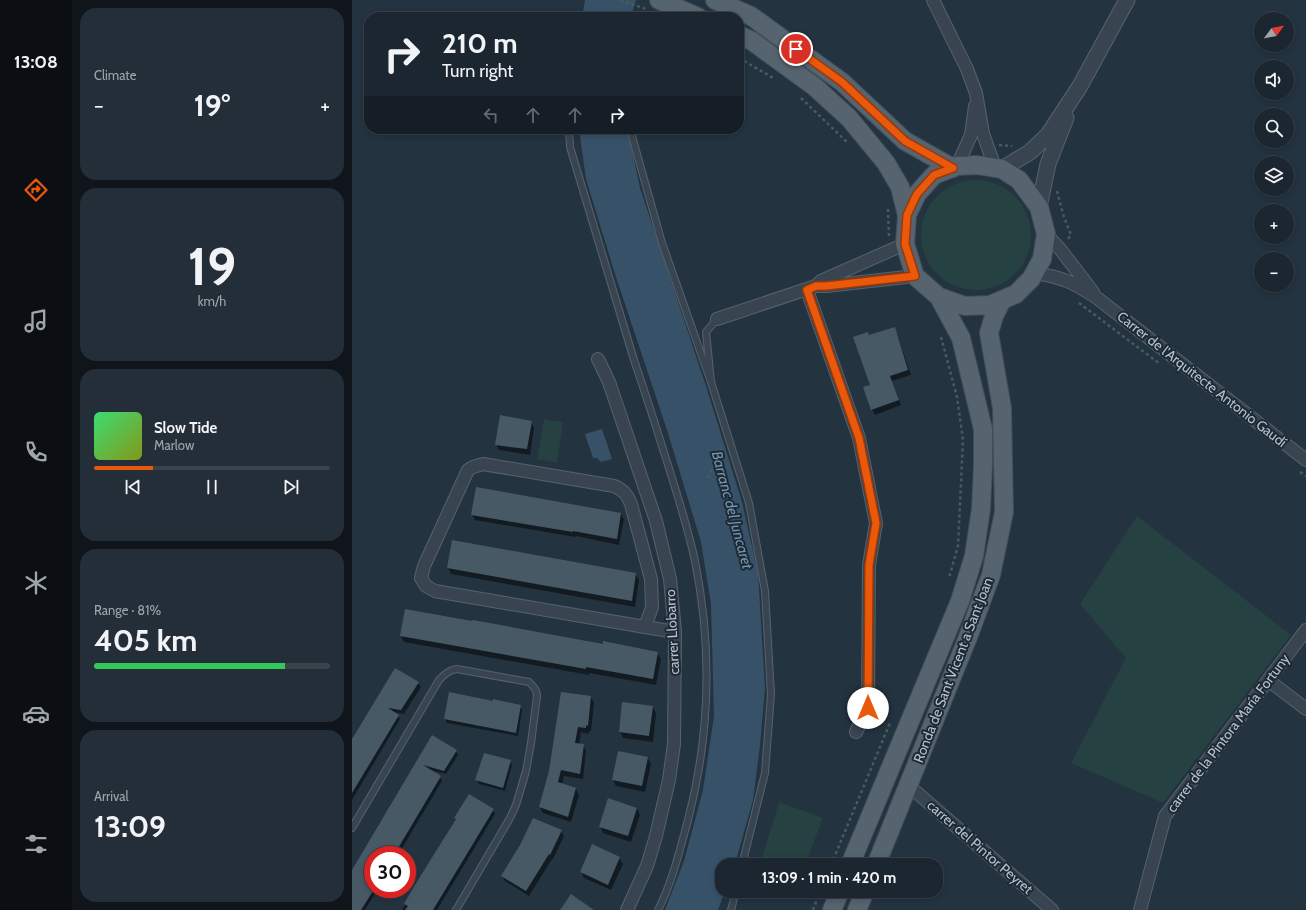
<!DOCTYPE html>
<meta charset="utf-8">
<style>
:root{--surface:#1b2630;--page:#242e38;--text:#f1f3f6;--muted:#a0a5ab;--line:#39434c;--accent:#ea580c}
body{margin:0;font-family:Cabin,sans-serif;background:var(--page);color:var(--text);height:100vh;display:flex;flex-direction:column;font-size:15px;white-space:nowrap}
*{box-sizing:border-box;margin:0}
p{font-size:13px;color:var(--muted)}
.icon{flex:none;width:22px;height:22px;fill:none;stroke:currentColor;stroke-width:2;stroke-linecap:round;stroke-linejoin:round}
.map{position:relative;flex:1;overflow:hidden}
.panel{display:flex;flex-direction:column;gap:8px;padding:8px;background:#0f151a;width:280px}
.panel>*{flex:none}
.top-card{position:absolute;left:12px;top:12px;width:380px;height:122px;border-radius:16px;box-shadow:0 2px 6px #0003,0 0 0 1px var(--line);background:#1b2630;color:var(--text);overflow:hidden}
.needle{width:26px;rotate:58deg}
.buttons{position:absolute;left:902px;top:12px;display:grid;gap:8px}
.buttons a{display:grid;place-items:center;width:40px;height:40px;border-radius:50%;background:var(--surface);box-shadow:0 2px 6px #0003,0 0 0 1px var(--line);font-size:20px}
.speed{position:absolute;left:12px;top:846px;display:flex;gap:8px;font-size:20px;font-weight:700;text-align:center}
.speed>*{display:grid;place-content:center;width:52px;height:52px;border-radius:50%;background:var(--surface);box-shadow:0 2px 6px #0003,0 0 0 1px var(--line);line-height:1}
.speed .limit{border:6px solid #d22;background:#fff;color:#111}
.pin{position:absolute;display:grid;place-items:center;width:34px;height:34px;color:#fff;margin:-17px;border:2px solid #fff;border-radius:50%;box-shadow:0 1px 4px #0007}
.me{position:absolute;width:44px;margin:-22px;rotate:0deg;stroke-linejoin:round;filter:drop-shadow(0 0 3px #0008)}
.turn{display:flex;align-items:center;gap:14px;height:84px;padding:0 12px;font-size:18px}
.turn .icon{width:52px;height:52px;stroke-width:2.5}
.turn b{display:block;font-size:28px;line-height:34px}
.lanes{display:flex;align-items:center;height:38px;padding:0 12px;background:#0003;justify-content:center;gap:20px;direction:ltr}
.lanes .off{opacity:.35}
.big{font-size:30px;font-weight:700;line-height:1.1}
.panel .tile{flex:1;display:flex;flex-direction:column;justify-content:center;gap:6px;min-width:0;padding:0 14px;border-radius:16px;background:var(--page)}
.panel .dial{align-items:center;gap:0}
.dial b{font-size:52px;line-height:1}
.song{display:flex;align-items:center;gap:12px}
.cover{width:48px;height:48px;border-radius:6px;background:linear-gradient(135deg,hsl(140 70% 55%),hsl(70 70% 35%))}
.played{height:4px;border-radius:2px;background:linear-gradient(90deg,var(--accent) 25%,var(--line) 25%)}
.keys{display:flex;justify-content:space-around;direction:ltr}
.heat{display:flex;justify-content:space-between;align-items:center;font-size:22px;direction:ltr}
.charge{height:6px;border-radius:3px;background:linear-gradient(90deg,#34c759 81%,var(--line) 0)}
.trip{position:absolute;left:363px;top:858px;width:228px;height:40px;border-radius:16px;background:var(--surface);box-shadow:0 2px 6px #0003,0 0 0 1px var(--line);font-weight:700;line-height:40px;text-align:center}
main{display:flex;flex:1;min-height:0}
.menu{display:flex;flex-direction:column;width:72px;justify-content:space-around;align-items:center;background:#0b0f13;color:var(--muted)}
.menu .icon{width:28px;height:28px}
.menu .current{color:var(--accent)}
.menu b{font-size:18px;color:var(--text)}
.map>svg:first-child{display:block}
</style>
<main>
<nav class="menu">
<b>13:08</b>
<svg class="icon current" aria-label="directions" viewBox="0 0 24 24"><path d="M12 3l9 9-9 9-9-9zM9 14v-3h6M13 9l2 2-2 2"/></svg>
<svg class="icon" aria-label="music" viewBox="0 0 24 24"><path d="M9 18V5l10-2v13"/><circle cx="6" cy="18" r="3"/><circle cx="16" cy="16" r="3"/></svg>
<svg class="icon" aria-label="phone" viewBox="0 0 24 24"><path d="M5 4h4l2 5-3 2q2 4 5 5l2-3 5 2v4C11 20 4 13 5 4z"/></svg>
<svg class="icon" aria-label="climate" viewBox="0 0 24 24"><path d="M12 3v18M4 7l16 10M4 17L20 7"/></svg>
<svg class="icon" aria-label="car" viewBox="0 0 24 24"><path d="M5 17H2v-5l4-1 3-4h7l3 4 3 1v5h-3M9 17h6M6 11h13"/><circle cx="7" cy="17" r="2"/><circle cx="17" cy="17" r="2"/></svg>
<svg class="icon" aria-label="filters" viewBox="0 0 24 24"><path d="M4 7h16M4 17h16"/><circle cx="9" cy="7" r="2"/><circle cx="15" cy="17" r="2"/></svg>
</nav>
<section class="panel">
<div class="tile"><p>Climate</p>
<div class="heat"><a>−</a><b class="big">19°</b><a>+</a></div>
</div>
<div class="tile dial"><b>19</b><p>km/h</p></div>
<div class="tile">
<div class="song"><i class="cover"></i><div><b>Slow Tide</b><p>Marlow</p></div></div>
<div class="played"></div>
<div class="keys"><svg class="icon" aria-label="previous" viewBox="0 0 24 24"><path d="M18 5L8 12l10 7zM5 5v14"/></svg><svg class="icon" aria-label="pause" viewBox="0 0 24 24"><path d="M8 5v14M16 5v14"/></svg><svg class="icon" aria-label="next" viewBox="0 0 24 24"><path d="M6 5l10 7-10 7zM19 5v14"/></svg></div>
</div>
<div class="tile"><p>Range · 81%</p><b class="big">405 km</b><div class="charge"></div></div>
<div class="tile"><p>Arrival</p><b class="big">13:09</b></div>
</section>
<div class="map">
<svg width="954" height="910" viewBox="0 0 954 910">
<rect width="100%" height="100%" fill="#243340"/>
<path fill="#264141" d="M569 235a55 55 0 1 1 110 0a55 55 0 1 1-110 0Z
M192,419L211,422L205,463L185,459Z
M785,516L939,635L811,803L719,763L774,658L728,604Z
M427,802L471,818L453,865H408Z"/>
<path fill="#375268" d="M233,0H284L279,17H230Z
M227,129H277L278,141L288,188L354,386L390,502L406,573L413,688L408,745L401,800L383,864L370,865V891H373L366,910H313L332,861L351,790L362,716L359,604L349,542L316,433L263,274L234,179Z
M250,429L260,459L249,462L245,458H241L233,434Z"/>
<path fill="#0007" d="M542,329L545,334L559,375L540,381L549,405L523,415L520,409L517,336Z
M179,422L182,428L178,455L147,450L144,444Z
M269,514L272,519L267,545L224,536L223,537L123,520L120,515Z
M96,568L283,574L287,580L283,607L99,574Z
M49,636L305,653L309,659L304,685L237,673V675L52,642Z
M43,669L66,683L69,687L52,714L41,712L46,715L48,719L0,800V741Z
M239,697L242,703L239,731H237V734L229,732L227,745H231L234,751L231,779L212,776L210,784L224,789L227,795L219,822L191,813L188,807Z
M141,702L168,706L170,710L166,736L95,723L93,719Z
M301,707L304,714L301,742L271,738L268,732Z
M81,737L104,751L106,755L94,774L78,770L88,777L90,781L46,855H21V889H26L13,910H0V872Z
M296,758L299,764L293,792L264,786L261,780Z
M158,761L160,765L153,791L127,784L125,780Z
M118,795L141,810L143,814L85,910H50Z
M285,808L288,815L279,842L251,833L248,826Z
M209,831L212,836L201,859H200L177,896L153,881L150,876Z
M267,858L271,864L259,890L232,878L229,872Z"/>
<path fill="#485966" d="M543,327L556,370L538,376L547,400L519,410L511,387L518,385L501,337L516,332L517,335Z
M148,415L180,421L175,449L143,445Z
M124,487L269,513L265,539L221,531V532L119,515Z
M100,540L284,573L280,601L95,568Z
M53,609L120,621L121,620L251,644V641L306,652L301,679L234,667V669L48,636Z
M43,668L67,682L49,710L36,708L47,715L0,793V739Z
M97,692L141,701V699L169,705L164,733L92,719Z
M209,692L239,696L236,726L234,725V728L226,727L223,743L232,744L228,774L209,770L206,782L224,788L216,817L187,807L197,771Z
M270,702L301,706L297,736L267,732Z
M80,735L105,750L92,771L71,765L89,776L42,855H21V891L9,910H0V870Z
M266,751L296,757L290,786L260,780Z
M132,753L159,760L151,788L123,780Z
M117,794L142,809L81,910H53L56,906L52,904L61,888L104,819L102,818Z
M256,798L285,808L276,836L247,827Z
M181,818L210,830L198,855L197,854L174,891L149,876L168,845Z
M240,844L268,857L256,885L228,872Z
M219,894L242,910H208Z"/>
<g fill="none" stroke-linecap="round" stroke-linejoin="round">
<defs>
<path id="service" d="M217,129L218,147C239,218 260,289 282,360C294,395 305,430 316,465C326,497 336,528 343,561C360,646 358,735 336,820C328,849 320,883 306,910
M281,129L280,136L310,243L359,382L354,332L365,319
M359,382L397,503L413,591L419,694L413,773L390,865
M0,828L87,680C93,674 97,670 105,669L177,682C182,687 185,690 185,696L179,743L174,771L164,805L158,818L104,910
M379,910L384,891"/>
<path id="minor" d="M581,0L615,69L624,93L631,134L643,167
M605,166L619,135L623,106
M694,234L708,249L741,292
M682,273C711,277 722,283 745,298L954,460
M464,286L469,281L553,244
M455,290L507,438L524,523L517,565L516,708L504,732
M365,319L464,286H474L563,276
M246,359L257,382L304,521L318,579L323,632L322,744L317,780L304,836L295,866L275,910
M293,627L300,607L299,579L279,504C275,494 271,490 262,486L131,464L121,467L116,470L72,566L69,578L74,586L83,591L293,627L323,632
M916,680L954,709
M556,785L700,910
M788,910L813,816L954,630"/>
<path id="tertiary" d="M650,169L678,152L696,135L728,86L775,0
M687,207L696,164L714,118"/>
<path id="primary" d="M307,0L346,17
M363,0L399,16L490,82L553,141L601,168
M387,35L400,41L463,87L497,118L534,163L548,187L555,215L553,244L563,276L587,297L609,338L631,429V465L629,509L622,556L608,601L498,865
M555,215L565,194L582,175L605,166L625,165L650,169L667,180L687,207L694,234L690,259L679,279L664,294L638,305L613,306L587,297
M524,865L616,637L639,575L652,512L650,408L637,333L642,316L650,300
M480,910L488,891
M505,910L513,891"/>
</defs>
<use href="#service" stroke="#56636d" stroke-width="8"/>
<use href="#minor" stroke="#56636d" stroke-width="14"/>
<use href="#tertiary" stroke="#56636d" stroke-width="17"/>
<use href="#primary" stroke="#414e59" stroke-width="20"/>
<path stroke="#445d5d" stroke-width="2.5" stroke-dasharray="3 3" stroke-linecap="butt" d="M268,0L294,9
M387,58L423,79
M449,98L495,142
M647,145L660,146
M705,191L711,214L719,235L715,240
M536,209L537,238
M727,303L808,364
M589,337L605,397L611,440L606,546L597,578
M948,472L954,476
M356,478L369,449
M479,865L538,723
M461,910L468,891"/>
<use href="#service" stroke="#384550" stroke-width="6"/>
<use href="#minor" stroke="#384550" stroke-width="12"/>
<use href="#tertiary" stroke="#384550" stroke-width="15"/>
<use href="#primary" stroke="#566470" stroke-width="18"/>
</g>
<g fill="none" stroke-linecap="round" stroke-linejoin="round">
<defs>
<path id="route" d="M444,49L490,82L553,141L601,168L582,175L565,194L555,215L553,244L563,276L474,286H464L455,290L507,438L524,523L517,565L516,708"/>
</defs>
<use href="#route" stroke="#983908" stroke-width="10"/>
<use href="#route" stroke="#ea580c" stroke-width="7"/>
</g>
<g text-anchor="middle" dominant-baseline="central" stroke-width="4" stroke-linejoin="round" paint-order="stroke">
<g font-size="14" fill="#b4c0ca" stroke="#1d2a35">
<text transform="translate(850 379) rotate(38)">Carrer de l'Arquitecte Antonio Gaudí</text>
<text transform="translate(320 632) rotate(-93)">carrer Llobarro</text>
<text transform="translate(601 670) rotate(-69)">Ronda de Sant Vicent a Sant Joan</text>
<text transform="translate(876 733) rotate(-53)">carrer de la Pintora María Fortuny</text>
<text transform="translate(628 847) rotate(41)">carrer del Pintor Peyret</text>
</g>
<g font-size="15" font-style="italic" fill="#7395af" stroke="#1d2a35">
<text transform="translate(380 510) rotate(75)">Barranc del Juncaret</text>
</g>
</g>
</svg>
<div class="buttons">
<a><svg class="needle" viewBox="-14 -14 28 28"><path d="M0-13l5 13h-10z" fill="#e53935"/><path d="M0 13l5-13h-10z" fill="#a0a5ab"/></svg></a>
<a><svg class="icon" aria-label="sound" viewBox="0 0 24 24"><path d="M4 9h4l5-4v14l-5-4H4zM17 9q2 3 0 6"/></svg></a>
<a><svg class="icon" aria-label="search" viewBox="0 0 24 24"><circle cx="10" cy="10" r="6"/><path d="M15 15l6 6"/></svg></a>
<a><svg class="icon" aria-label="layers" viewBox="0 0 24 24"><path d="M12 4l9 5-9 5-9-5zM3 14l9 5 9-5"/></svg></a>
<a>+</a>
<a>−</a>
</div>
<div class="speed"><div class="limit">30</div></div>
<div class="pin" style="left:444px;top:49px;background:#d93025"><svg class="icon" aria-label="arrive" viewBox="0 0 24 24"><path d="M6 21V4h12l-3 4 3 4H6"/></svg></div>
<svg class="me" style="left:516px;top:708px" viewBox="-20 -20 40 40"><circle r="19" fill="#fff"/><path d="M0-13L10 11 0 6-10 11z" fill="#ea580c"/></svg>
<div class="trip">13:09 · 1 min · 420 m</div>
<div class="top-card">
<div class="turn"><svg class="icon" aria-label="right" viewBox="0 0 24 24"><path d="M7 20v-9h11M14 6l5 5-5 5"/></svg><div><b>210 m</b>Turn right</div></div>
<div class="lanes"><svg class="icon off" aria-label="left" viewBox="0 0 24 24"><path d="M17 20v-9H6M10 6l-5 5 5 5"/></svg><svg class="icon off" aria-label="ahead" viewBox="0 0 24 24"><path d="M12 20V5M6 11l6-6 6 6"/></svg><svg class="icon off" aria-label="ahead" viewBox="0 0 24 24"><path d="M12 20V5M6 11l6-6 6 6"/></svg><svg class="icon" aria-label="right" viewBox="0 0 24 24"><path d="M7 20v-9h11M14 6l5 5-5 5"/></svg></div>
</div>
</div>
</main>
